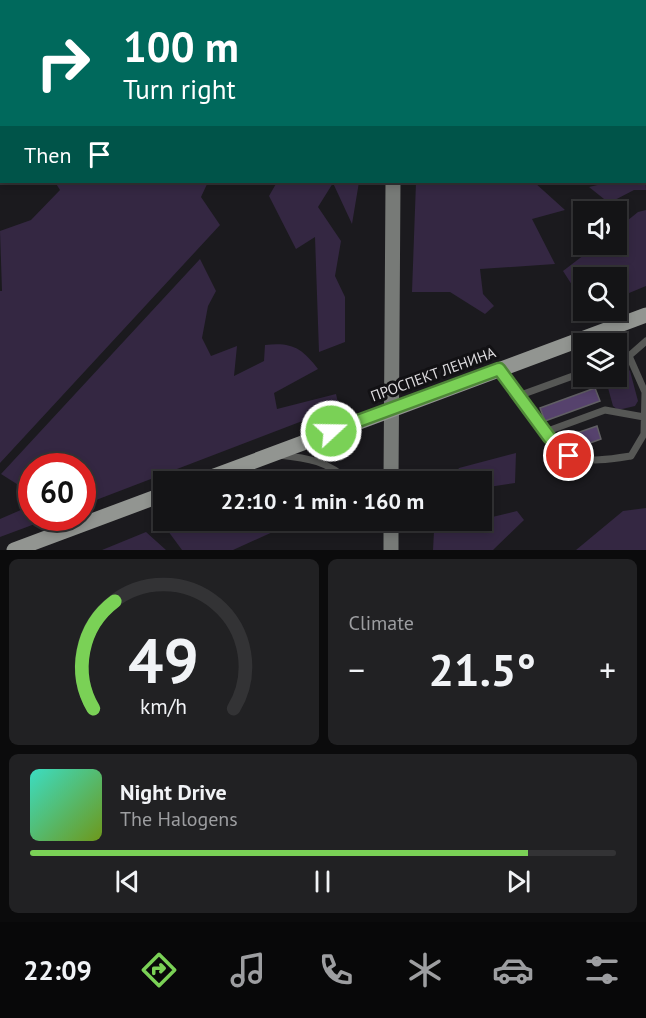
<!DOCTYPE html>
<meta charset="utf-8">
<style>
:root{--surface:#141416;--page:#212123;--text:#f1f3f6;--muted:#9d9ea1;--line:#333335;--accent:#7ad156}
body{margin:0;font-family:"PT Sans",sans-serif;background:var(--page);color:var(--text);height:100vh;display:flex;flex-direction:column;font-size:22px;white-space:nowrap}
*{box-sizing:border-box;margin:0}
p{font-size:20px;color:var(--muted)}
.icon{flex:none;width:33px;height:33px;fill:none;stroke:currentColor;stroke-width:2;stroke-linecap:round;stroke-linejoin:round}
.map{position:relative;height:550px;overflow:hidden}
.drawer{display:flex;flex-direction:column;gap:9px;padding:9px;background:#0b0b0c;flex:1}
.drawer>*{flex:none}
.guide{position:absolute;left:0px;top:0px;width:646px;height:183px;box-shadow:0 3px 9px #0003,0 0 0 2px var(--line);background:#00695c;color:#fff;overflow:hidden}
.buttons{position:absolute;left:573px;top:201px;display:grid;gap:12px}
.buttons a{display:grid;place-items:center;width:54px;height:54px;border-radius:0px;background:var(--surface);box-shadow:0 3px 9px #0003,0 0 0 2px var(--line);font-size:30px}
.speed{position:absolute;left:18px;top:453px;display:flex;gap:12px;font-size:30px;font-weight:700;text-align:center}
.speed>*{display:grid;place-content:center;width:78px;height:78px;border-radius:50%;background:var(--surface);box-shadow:0 3px 9px #0003,0 0 0 2px var(--line);line-height:1}
.speed .limit{border:9px solid #d22;background:#fff;color:#111}
.pin{position:absolute;display:grid;place-items:center;width:51px;height:51px;color:#fff;margin:-26px;border:3px solid #fff;border-radius:50%;box-shadow:0 2px 6px #0007}
.me{position:absolute;width:66px;margin:-33px;rotate:69deg;stroke-linejoin:round;filter:drop-shadow(0 0 4px #0008)}
.turn{display:flex;align-items:center;gap:21px;height:126px;padding:0 24px;font-size:27px}
.turn .icon{width:78px;height:78px;stroke-width:2.5}
.turn b{display:block;font-size:42px;line-height:51px}
.then{display:flex;align-items:center;height:57px;padding:0 24px;background:#0003;gap:12px;font-size:22px}
.big{font-size:45px;font-weight:800;line-height:1.1}
.drawer .tile{flex:1;display:flex;flex-direction:column;justify-content:center;gap:9px;min-width:0;padding:0 21px;border-radius:9px;background:var(--page)}
.drawer .dial{align-items:center;gap:0}
.dial svg{height:156px;overflow:visible;fill:none;stroke:var(--line);stroke-width:7;stroke-linecap:round;text-anchor:middle}
.dial text{fill:var(--text);stroke:none}
.song{display:flex;align-items:center;gap:18px}
.cover{width:72px;height:72px;border-radius:9px;background:linear-gradient(135deg,hsl(170 70% 55%),hsl(80 70% 35%))}
.played{height:6px;border-radius:3px;background:linear-gradient(90deg,var(--accent) 85%,var(--line) 85%)}
.keys{display:flex;justify-content:space-around;direction:ltr}
.heat{display:flex;justify-content:space-between;align-items:center;font-size:33px;direction:ltr}
.drawer .tiles{flex:1;display:grid;gap:9px;grid-template-columns:1fr 1fr}
.tile:last-child{grid-column:span 2}
.trip{position:absolute;left:153px;top:471px;width:339px;height:60px;border-radius:0px;background:var(--surface);box-shadow:0 3px 9px #0003,0 0 0 2px var(--line);font-weight:800;line-height:60px;text-align:center}
.tab-bar{display:flex;height:96px;justify-content:space-around;align-items:center;background:#080809;color:var(--muted)}
.tab-bar .icon{width:42px;height:42px}
.tab-bar .selected{color:var(--accent)}
.tab-bar b{font-size:27px;color:var(--text)}
.map>svg:first-child{display:block}
</style>
<div class="map">
<svg width="646" height="550" viewBox="0 0 646 550">
<rect width="100%" height="100%" fill="#1b1a1e"/>
<path fill="#342742" d="M645,172L646,190H634L609,203L589,187L610,182H645Z
M55,182H208L201,197L220,225L0,463V291H2L0,231L31,220L60,190Z
M277,182H359L352,224L333,183L318,207L341,241L335,276L345,297V342L319,352L315,237L296,249L269,196Z
M416,182H534L565,210L532,219L555,264L480,269L483,294L494,306L485,314L450,292H412Z
M646,210V286L617,298L616,278H584L583,302L563,271L597,245L616,244L617,229L638,212Z
M200,259L216,291L208,306L202,338L211,356L237,346L234,376L264,361L265,345C292,342 302,348 318,369L274,393L277,409L336,394L339,407L83,505L82,466H32V518H51L0,537V519L30,506L20,486L1,474Z
M622,363L630,371L638,401L635,406L618,410L613,406L605,377L616,376L617,365Z
M516,453L515,483L482,488V482L451,481L459,468Z
M646,508V550H576L623,511Z
M517,511L524,520L493,550H433L434,531Z
M192,521V520L297,521L233,550H182L168,531Z
M146,532L166,550H102Z"/>
<g fill="none" stroke-linecap="round" stroke-linejoin="round">
<path stroke="#4b4256" stroke-width="4" d="M274,0L276,2
M645,86H646"/>
</g>
<path fill="#56426d" stroke="#615f64" stroke-width="1.5" d="M595,388L600,401L545,421L540,408Z
M597,426L601,439L579,447L574,434Z"/>
<g fill="none" stroke-linecap="round" stroke-linejoin="round">
<path stroke="#565755" stroke-width="7" d="M616,360L629,356L646,341
M499,369L518,396L584,372
M518,396C529,411 554,450 570,456C589,463 612,459 631,456L644,434L645,392L629,356
M545,432L605,410L644,417
M279,455C308,458 328,461 350,482"/>
<path stroke="#777a77" stroke-width="15" d="M393,2V0
M391,482L393,182
M391,550V520"/>
<path stroke="#929591" stroke-width="15" d="M198,482L646,315
M14,550L164,494"/>
</g>
<g fill="none" stroke-linecap="round" stroke-linejoin="round">
<defs>
<path id="route" d="M331,431L499,369L549,437L569,456"/>
</defs>
<use href="#route" stroke="#4f8838" stroke-width="15"/>
<use href="#route" stroke="#7ad156" stroke-width="10"/>
</g>
<g text-anchor="middle" dominant-baseline="central" stroke-width="6" stroke-linejoin="round" paint-order="stroke">
<g font-size="15" fill="#dddbde" stroke="#121114">
<text transform="translate(433 374) rotate(-20)">ПРОСПЕКТ ЛЕНИНА</text>
</g>
</g>
</svg>
<div class="buttons">
<a><svg class="icon" aria-label="sound" viewBox="0 0 24 24"><path d="M4 9h4l5-4v14l-5-4H4zM17 9q2 3 0 6"/></svg></a>
<a><svg class="icon" aria-label="search" viewBox="0 0 24 24"><circle cx="10" cy="10" r="6"/><path d="M15 15l6 6"/></svg></a>
<a><svg class="icon" aria-label="layers" viewBox="0 0 24 24"><path d="M12 4l9 5-9 5-9-5zM3 14l9 5 9-5"/></svg></a>
</div>
<div class="speed"><div class="limit">60</div></div>
<div class="pin" style="left:569px;top:456px;background:#d93025"><svg class="icon" aria-label="arrive" viewBox="0 0 24 24"><path d="M6 21V4h12l-3 4 3 4H6"/></svg></div>
<svg class="me" style="left:331px;top:431px" viewBox="-20 -20 40 40"><circle r="17" fill="#7ad156" stroke="#fff" stroke-width="3"/><path d="M0-11L8 9 0 5-8 9z" fill="#fff"/></svg>
<div class="trip">22:10 · 1 min · 160 m</div>
<div class="guide">
<div class="turn"><svg class="icon" aria-label="right" viewBox="0 0 24 24"><path d="M7 20v-9h11M14 6l5 5-5 5"/></svg><div><b>100 m</b>Turn right</div></div>
<div class="then">Then<svg class="icon" aria-label="arrive" viewBox="0 0 24 24"><path d="M6 21V4h12l-3 4 3 4H6"/></svg></div>
</div>
</div>
<section class="drawer">
<div class="tiles">
<div class="tile dial"><svg viewBox="0 0 100 80">
<path d="M14 69A42 42 0 1 1 86 69"/>
<path d="M14 69A42 42 0 0 1 25 14" stroke="#7ad156"/>
<text x="50" y="56" font-size="32" font-weight="700">49</text>
<text x="50" y="72" font-size="11">km/h</text>
</svg></div>
<div class="tile"><p>Climate</p>
<div class="heat"><a>−</a><b class="big">21.5°</b><a>+</a></div>
</div>
<div class="tile">
<div class="song"><i class="cover"></i><div><b>Night Drive</b><p>The Halogens</p></div></div>
<div class="played"></div>
<div class="keys"><svg class="icon" aria-label="previous" viewBox="0 0 24 24"><path d="M18 5L8 12l10 7zM5 5v14"/></svg><svg class="icon" aria-label="pause" viewBox="0 0 24 24"><path d="M8 5v14M16 5v14"/></svg><svg class="icon" aria-label="next" viewBox="0 0 24 24"><path d="M6 5l10 7-10 7zM19 5v14"/></svg></div>
</div>
</div>
</section>
<nav class="tab-bar">
<b>22:09</b>
<svg class="icon selected" aria-label="directions" viewBox="0 0 24 24"><path d="M12 3l9 9-9 9-9-9zM9 14v-3h6M13 9l2 2-2 2"/></svg>
<svg class="icon" aria-label="music" viewBox="0 0 24 24"><path d="M9 18V5l10-2v13"/><circle cx="6" cy="18" r="3"/><circle cx="16" cy="16" r="3"/></svg>
<svg class="icon" aria-label="phone" viewBox="0 0 24 24"><path d="M5 4h4l2 5-3 2q2 4 5 5l2-3 5 2v4C11 20 4 13 5 4z"/></svg>
<svg class="icon" aria-label="climate" viewBox="0 0 24 24"><path d="M12 3v18M4 7l16 10M4 17L20 7"/></svg>
<svg class="icon" aria-label="car" viewBox="0 0 24 24"><path d="M5 17H2v-5l4-1 3-4h7l3 4 3 1v5h-3M9 17h6M6 11h13"/><circle cx="7" cy="17" r="2"/><circle cx="17" cy="17" r="2"/></svg>
<svg class="icon" aria-label="filters" viewBox="0 0 24 24"><path d="M4 7h16M4 17h16"/><circle cx="9" cy="7" r="2"/><circle cx="15" cy="17" r="2"/></svg>
</nav>
